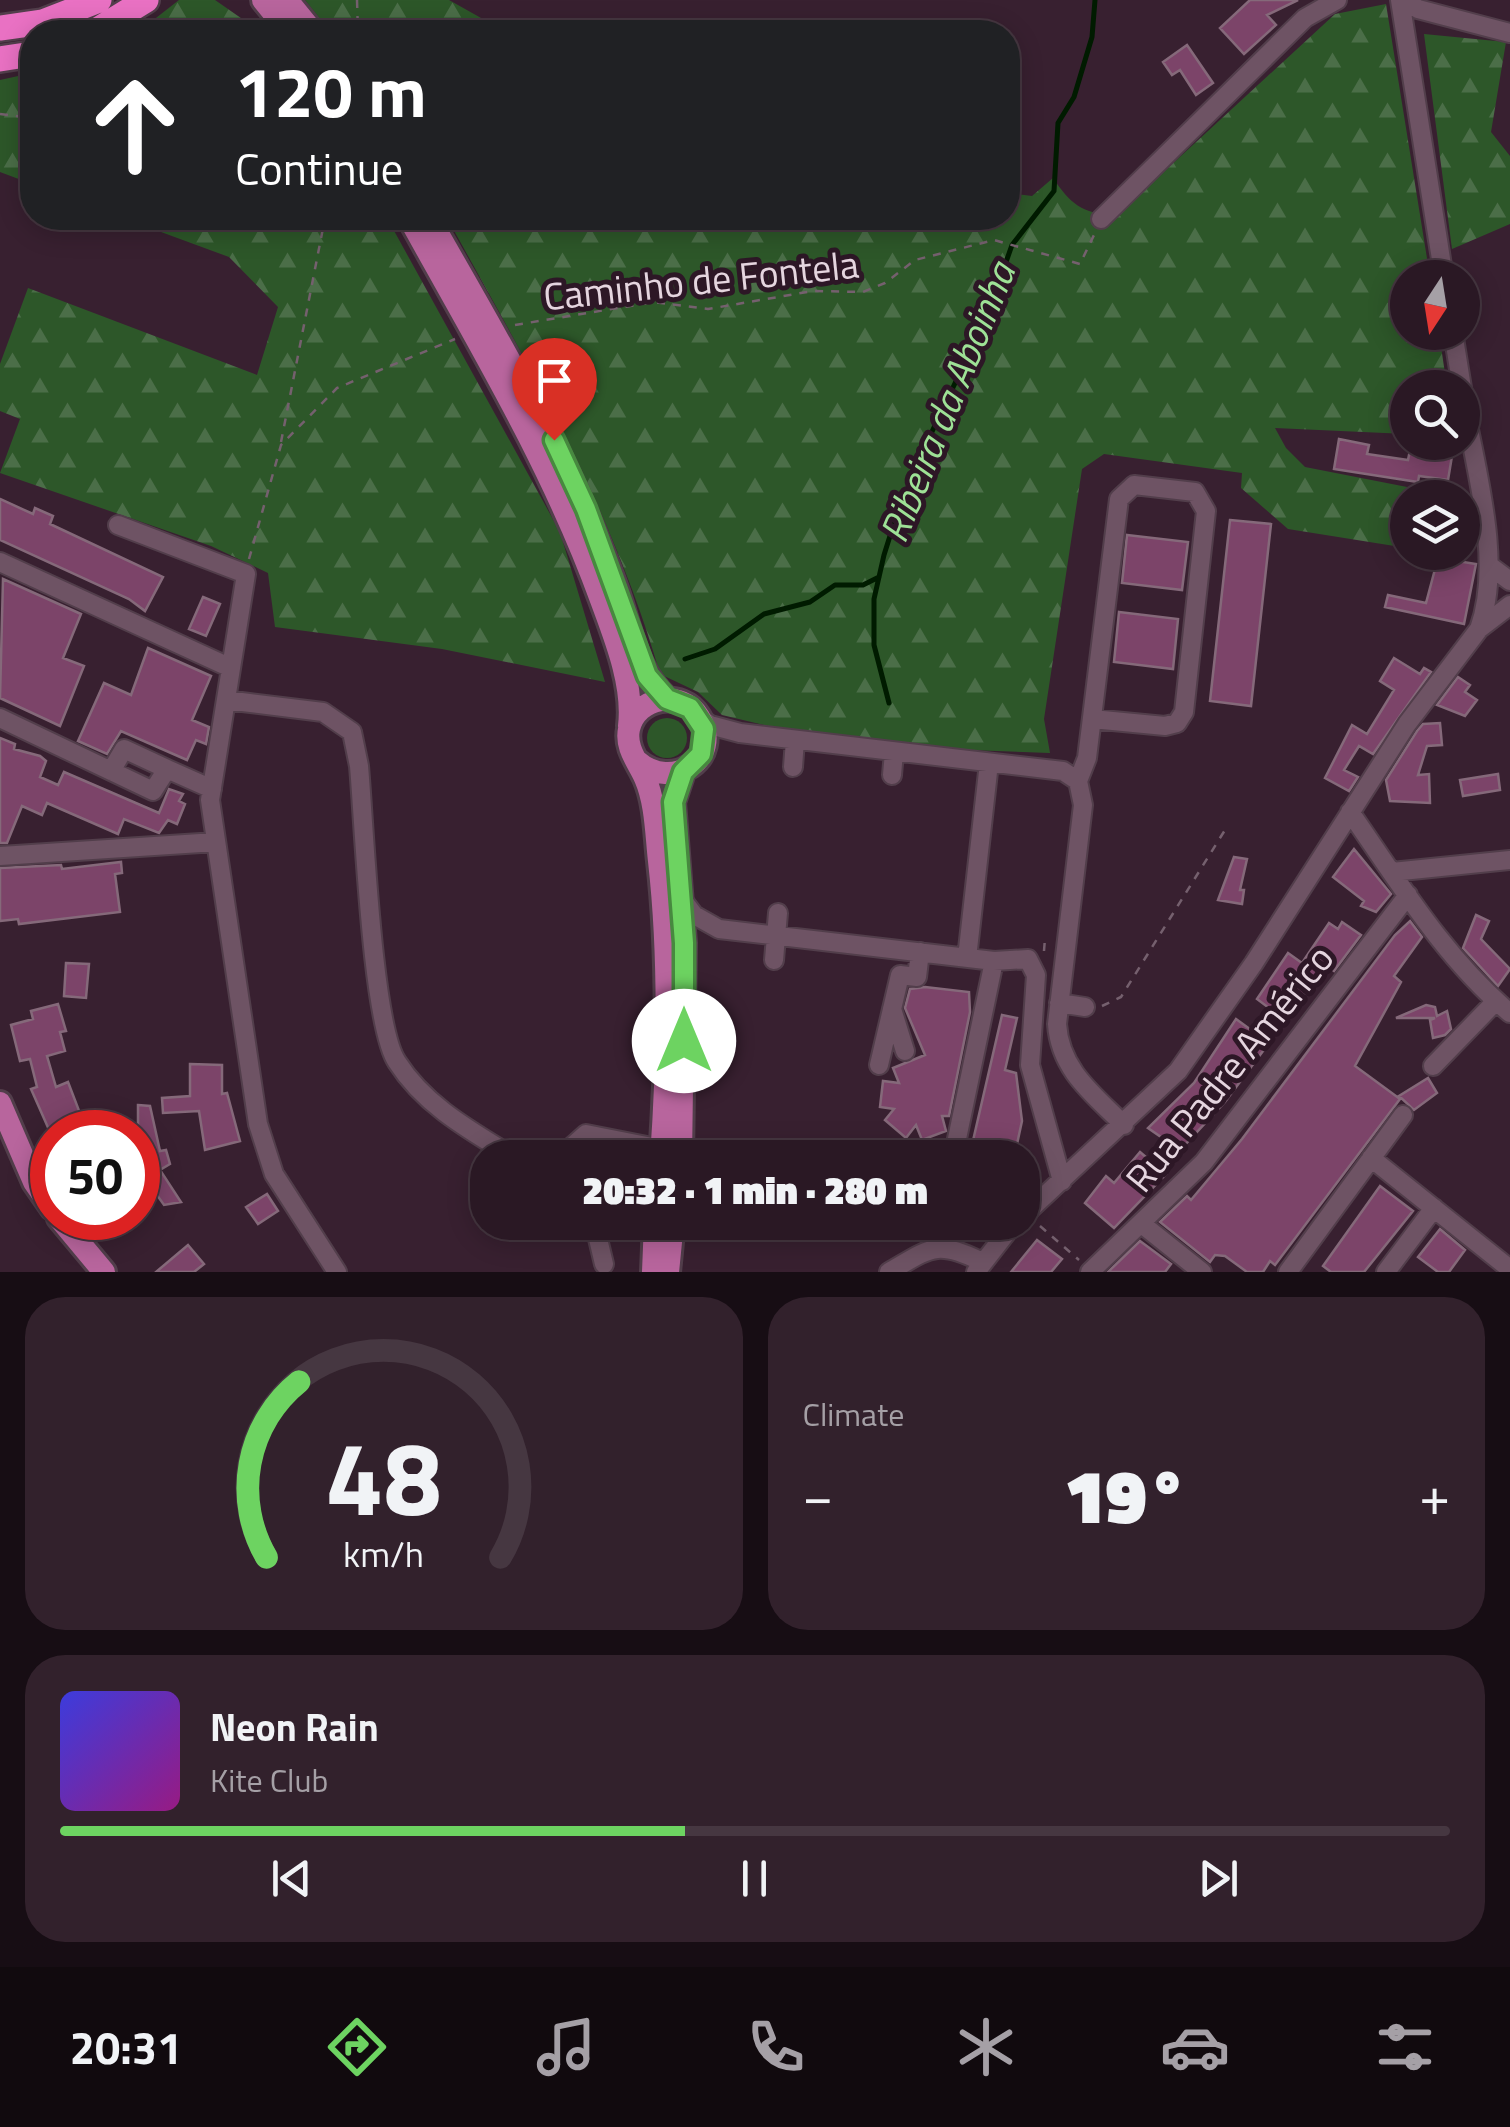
<!DOCTYPE html>
<meta charset="utf-8">
<style>
:root{--surface:#2a1824;--page:#32212c;--text:#f1f3f6;--muted:#a5a0a6;--line:#463741;--accent:#6dd361}
body{margin:0;font-family:"Titillium Web",sans-serif;background:var(--page);color:var(--text);height:100vh;display:flex;flex-direction:column;font-size:38px;white-space:nowrap}
*{box-sizing:border-box;margin:0}
p{font-size:32px;color:var(--muted)}
.icon{flex:none;width:55px;height:55px;fill:none;stroke:currentColor;stroke-width:2;stroke-linecap:round;stroke-linejoin:round}
.map{position:relative;height:1272px;overflow:hidden}
.panel{display:flex;flex-direction:column;gap:25px;padding:25px;background:#170d14;flex:1}
.panel>*{flex:none}
.guide{position:absolute;left:20px;top:20px;width:1000px;height:210px;border-radius:40px;box-shadow:0 5px 25px #0003,0 0 0 2px var(--line);background:#202124;color:#fff;overflow:hidden}
.needle{width:65px;rotate:192deg}
.fabs{position:absolute;left:1390px;top:260px;display:grid;gap:20px}
.fabs a{display:grid;place-items:center;width:90px;height:90px;border-radius:50%;background:var(--surface);box-shadow:0 5px 25px #0003,0 0 0 2px var(--line);font-size:50px}
.speed{position:absolute;left:30px;top:1110px;display:flex;gap:20px;font-size:50px;font-weight:700;text-align:center}
.speed>*{display:grid;place-content:center;width:130px;height:130px;border-radius:50%;background:var(--surface);box-shadow:0 5px 25px #0003,0 0 0 2px var(--line);line-height:1}
.speed .limit{border:15px solid #d22;background:#fff;color:#111}
.pin{position:absolute;display:grid;place-items:center;width:85px;height:85px;color:#fff;margin:-102px -42px;border-radius:50% 50% 50% 0;rotate:-45deg;box-shadow:0 0 10px #0007}
.pin .icon{rotate:45deg}
.me{position:absolute;width:110px;margin:-55px;rotate:0deg;stroke-linejoin:round;filter:drop-shadow(0 0 8px #0008)}
.turn{display:flex;align-items:center;gap:35px;height:210px;padding:0 50px;font-size:45px}
.turn .icon{width:130px;height:130px;stroke-width:2.5}
.turn b{display:block;font-size:70px;line-height:85px}
.big{font-size:75px;font-weight:800;line-height:1.1}
.panel .card{flex:1;display:flex;flex-direction:column;justify-content:center;gap:15px;min-width:0;padding:0 35px;border-radius:40px;background:var(--page)}
.panel .dial{align-items:center;gap:0}
.dial svg{height:260px;overflow:visible;fill:none;stroke:var(--line);stroke-width:7;stroke-linecap:round;text-anchor:middle}
.dial text{fill:var(--text);stroke:none}
.song{display:flex;align-items:center;gap:30px}
.cover{width:120px;height:120px;border-radius:15px;background:linear-gradient(135deg,hsl(240 70% 55%),hsl(310 70% 35%))}
.played{height:10px;border-radius:5px;background:linear-gradient(90deg,var(--accent) 45%,var(--line) 45%)}
.keys{display:flex;justify-content:space-around;direction:ltr}
.heat{display:flex;justify-content:space-between;align-items:center;font-size:55px;direction:ltr}
.panel .tiles{flex:1;display:grid;gap:25px;grid-template-columns:1fr 1fr}
.card:last-child{grid-column:span 2}
.trip{position:absolute;left:470px;top:1140px;width:570px;height:100px;border-radius:40px;background:var(--surface);box-shadow:0 5px 25px #0003,0 0 0 2px var(--line);font-weight:800;line-height:100px;text-align:center}
.menu{display:flex;height:160px;justify-content:space-around;align-items:center;background:#110a0e;color:var(--muted)}
.menu .icon{width:70px;height:70px}
.menu .on{color:var(--accent)}
.menu b{font-size:45px;color:var(--text)}
.map>svg:first-child{display:block}
</style>
<div class="map">
<svg width="1510" height="1272" viewBox="0 0 1510 1272">
<defs>
<pattern id="forest-firs" width="22" height="20" patternUnits="userSpaceOnUse" patternTransform="scale(2.5)"><rect width="22" height="20" fill="#2d5729"/><path d="M5 1l3.5 6h-7zM16 11l3.5 6h-7z" fill="#4b6e48"/></pattern>
</defs>
<rect width="100%" height="100%" fill="#382030"/>
<path fill="#2d5729" d="M647 738a20 20 0 1 1 40 0a20 20 0 1 1-40 0Z"/>
<path fill="url(#forest-firs)" d="M179,0H215L261,32H138Z
M305,0H449L506,32H330Z
M1386,4L1430,277L1408,278V332L1439,333L1447,387L1408,388L1407,434L1275,428L1286,448L1305,467L1458,497L1408,498L1407,548L1288,529L1241,488L1242,473L1104,454L1082,469L1044,719L1050,753L886,747L794,732L722,715L698,692L660,674C613,510 529,366 447,218H1008V193L1032,196L1053,178C1071,205 1085,216 1118,214L1335,14Z
M1424,34L1506,42L1491,132L1510,156V224L1452,249Z
M32,73V184L0,172V80Z
M123,218H387L560,532L605,682L442,649L275,627L268,573L211,546L0,473L20,419L0,411V364L28,288L257,375L278,307L229,257Z"/>
<g fill="none" stroke-linecap="round" stroke-linejoin="round">
<path stroke="#001b00" stroke-width="5" d="M685,659L715,649L764,614L810,602L835,585H863L879,577
M889,703L874,645V599L884,555L895,520L925,472L928,440L987,316L1012,245L1054,191L1058,123L1074,97L1092,37L1095,0"/>
</g>
<path fill="#7c4469" stroke="#85697a" stroke-width="2.5" d="M1250,0H1298L1267,15L1276,25L1244,54L1220,28Z
M1187,45L1213,83L1196,95L1180,70L1172,75L1163,62Z
M1339,439L1369,445L1367,454L1408,460L1410,450L1452,456L1448,480L1419,476L1418,482L1334,469Z
M0,499L33,514L35,508L53,516L50,524L163,577L145,611L129,599L0,540Z
M1230,520L1271,524L1251,706L1210,701Z
M1127,535L1188,542L1182,590L1122,583Z
M1438,558L1476,564L1464,624L1385,607L1388,595L1426,603Z
M3,579L81,614L63,658L84,666L60,726L0,698Z
M203,597L220,604L206,636L189,629Z
M1119,612L1178,619L1173,669L1114,662Z
M148,648L211,676L192,720L209,727L206,744L196,740L187,760L121,731L107,754L78,741L104,683L131,695Z
M1394,658L1420,674L1424,668L1431,672L1373,754L1359,746L1344,770L1358,777L1349,791L1325,778L1352,725L1367,734L1394,690L1380,681Z
M1458,677L1470,685L1465,692L1477,700L1465,716L1437,705Z
M1440,723L1442,745L1427,746L1418,775L1429,774L1430,803L1390,801L1386,780L1417,731L1423,724Z
M0,738L15,744L14,749L40,756L46,761L40,777L58,785L64,772L159,813L169,789L183,794L179,801L185,804L177,824L168,820L159,833L124,819L118,834L47,803L42,815L22,806L7,843H0Z
M1498,774L1500,790L1463,796L1460,780Z
M1354,849L1391,894L1376,912L1361,906L1364,901L1333,877Z
M1234,857L1247,859L1240,890H1244L1242,904L1218,900Z
M121,862L122,873L115,874L120,912L19,924L18,919L0,921V868L61,865L62,869Z
M1476,915L1489,921L1481,939L1510,969L1498,986L1463,948Z
M1410,921L1422,937L1394,976L1401,982L1355,1066L1400,1099L1275,1265L1270,1261L1263,1272H1247L1225,1256L1215,1255L1210,1262L1160,1222L1187,1196L1191,1200L1242,1139L1395,935Z
M1342,922L1361,935L1334,971L1326,965L1285,1020L1257,999L1288,953L1302,963L1329,923L1338,929Z
M66,963L89,964L86,998L64,996Z
M925,987L969,992L970,1012L949,1116H942L946,1131L922,1140L916,1125L906,1138L885,1120L894,1109L880,1107L883,1081L899,1083L893,1068L925,1055L905,1008L910,989Z
M58,1004L66,1031L60,1032L65,1051L47,1056L56,1087L68,1082L81,1116L86,1113L95,1132H50L31,1089L37,1087L30,1059L20,1061L11,1025L33,1019L31,1011Z
M1426,1005L1435,1007L1437,1016L1447,1011L1451,1029L1445,1035L1433,1038L1430,1020L1435,1018H1396Z
M1002,1015L1017,1018L1005,1070L1016,1073L1022,1121L1014,1158H969Z
M1236,1019L1269,1043L1225,1102L1180,1150L1148,1128L1194,1083Z
M190,1064L222,1065V1094L227,1093L240,1141L205,1150L199,1111L163,1113L162,1098L190,1096Z
M1428,1078L1437,1093L1414,1110L1399,1096Z
M138,1105L150,1106L160,1151L166,1150L170,1164L160,1170L181,1202L164,1205L157,1195L138,1211Z
M1140,1152L1166,1174L1114,1228L1085,1203L1106,1176L1114,1183Z
M1380,1186L1413,1211L1364,1272H1331L1323,1266Z
M267,1194L278,1211L258,1224L246,1207Z
M1440,1229L1465,1250L1449,1272H1438L1418,1257Z
M1037,1240L1062,1259L1051,1272H1011Z
M1140,1241L1171,1264L1165,1272H1108Z
M188,1245L204,1264L194,1272H156Z"/>
<g fill="none" stroke-linecap="round" stroke-linejoin="round">
<defs>
<path id="minor" d="M1400,0L1444,278
M1404,0L1418,9L1510,33
M1101,219L1305,18L1337,0
M1453,332L1462,388
M1462,393C1474,464 1504,561 1479,629
M118,525L246,574L210,800L258,1124L274,1174L337,1272
M0,562L231,668
M1490,566L1510,581
M226,700L323,712L352,732L359,766C364,822 372,1025 397,1062C425,1106 471,1131 515,1158
M699,717L710,725L740,733L1063,771L1078,781L1083,805L1057,1024C1060,1070 1093,1094 1124,1125
M0,718L153,791L167,769L212,789
M793,767L795,740
M111,771L124,749L167,769
M892,775L894,752
M1078,781L1087,758L1119,499L1134,485L1195,492L1206,511L1184,712L1177,723L1165,726L1092,719
M1350,812C1398,881 1445,959 1510,1013
M0,856L216,842
M1392,872L1510,860
M681,898L694,915L719,929L994,961L1028,959L1036,975L1030,1065L1062,1181
M967,958L989,763
M774,960L778,913
M1059,1003L1085,1007
M892,1009L905,1051
M879,1065L900,975L917,977L920,952
M1433,1066L1496,1001
M681,1150L714,1158
M559,1158L586,1134L662,1149
M953,1158L994,961
M1371,1158L1510,1269
M1022,1217L1178,1071L1254,963L1407,724L1479,629L1510,605
M594,1222L604,1264
M1143,1225L1202,1272
M889,1272C929,1249 936,1239 980,1261
M976,1272L1015,1222
M1090,1272L1204,1162L1408,895
M1288,1272L1403,1115
M1386,1272L1434,1208"/>
<path id="major" d="M263,0L289,32
M287,0L313,32
M409,218C478,343 552,465 601,600C615,638 634,685 629,726
M429,218C498,339 569,457 616,589C630,627 635,671 667,699
M637,761C672,792 724,758 699,717C682,688 636,697 629,729C625,748 638,762 645,778C656,803 656,835 659,861C670,959 668,1060 661,1158
M0,1103L34,1182L52,1208
M681,1158L684,943L673,802L683,772
M59,1218L104,1272
M653,1272L655,1222
M668,1272L673,1222"/>
<path id="highway" d="M0,28L43,22L99,0
M94,32L146,0
M0,59L32,54"/>
</defs>
<use href="#minor" stroke="#523e4b" stroke-width="22"/>
<use href="#major" stroke="#523e4b" stroke-width="28"/>
<use href="#highway" stroke="#523e4b" stroke-width="30"/>
<path stroke="#75606e" stroke-width="2.5" stroke-dasharray="8 8" stroke-linecap="butt" d="M357,0L358,32
M0,114L32,118
M515,325L654,302L708,309L813,291L863,292L885,283L915,260L994,240L1080,264L1094,235
M281,442L325,218
M249,559L281,445L337,388L455,339
M1044,951L1045,938
M1102,1006L1121,997L1225,830
M1040,1226L1079,1260"/>
<use href="#minor" stroke="#6e5364" stroke-width="18"/>
<use href="#major" stroke="#b8659d" stroke-width="22"/>
<use href="#highway" stroke="#e971c3" stroke-width="25"/>
</g>
<g fill="none" stroke-linecap="round" stroke-linejoin="round">
<defs>
<path id="route" d="M554,440L586,509L647,676L667,699L690,708L704,729L701,754L683,772L673,802L684,943V1041"/>
</defs>
<use href="#route" stroke="#47893f" stroke-width="25"/>
<use href="#route" stroke="#6dd361" stroke-width="18"/>
</g>
<g text-anchor="middle" dominant-baseline="central" stroke-width="10" stroke-linejoin="round" paint-order="stroke">
<g font-size="38" fill="#e5d5df" stroke="#2d1726">
<text transform="translate(701 280) rotate(-6)">Caminho de Fontela</text>
<text transform="translate(1229 1068) rotate(-51)">Rua Padre Américo</text>
</g>
<g font-size="40" font-style="italic" fill="#9ee196" stroke="#2d1726">
<text transform="translate(947 402) rotate(-68)">Ribeira da Aboinha</text>
</g>
</g>
</svg>
<div class="fabs">
<a><svg class="needle" viewBox="-14 -14 28 28"><path d="M0-13l5 13h-10z" fill="#e53935"/><path d="M0 13l5-13h-10z" fill="#a5a0a6"/></svg></a>
<a><svg class="icon" aria-label="search" viewBox="0 0 24 24"><circle cx="10" cy="10" r="6"/><path d="M15 15l6 6"/></svg></a>
<a><svg class="icon" aria-label="layers" viewBox="0 0 24 24"><path d="M12 4l9 5-9 5-9-5zM3 14l9 5 9-5"/></svg></a>
</div>
<div class="speed"><div class="limit">50</div></div>
<div class="pin" style="left:554px;top:440px;background:#d93025"><svg class="icon" aria-label="arrive" viewBox="0 0 24 24"><path d="M6 21V4h12l-3 4 3 4H6"/></svg></div>
<svg class="me" style="left:684px;top:1041px" viewBox="-20 -20 40 40"><circle r="19" fill="#fff"/><path d="M0-13L10 11 0 6-10 11z" fill="#6dd361"/></svg>
<div class="trip">20:32 · 1 min · 280 m</div>
<div class="guide">
<div class="turn"><svg class="icon" aria-label="ahead" viewBox="0 0 24 24"><path d="M12 20V5M6 11l6-6 6 6"/></svg><div><b>120 m</b>Continue</div></div>
</div>
</div>
<section class="panel">
<div class="tiles">
<div class="card dial"><svg viewBox="0 0 100 80">
<path d="M14 69A42 42 0 1 1 86 69"/>
<path d="M14 69A42 42 0 0 1 24 15" stroke="#6dd361"/>
<text x="50" y="56" font-size="32" font-weight="700">48</text>
<text x="50" y="72" font-size="11">km/h</text>
</svg></div>
<div class="card"><p>Climate</p>
<div class="heat"><a>−</a><b class="big">19°</b><a>+</a></div>
</div>
<div class="card">
<div class="song"><i class="cover"></i><div><b>Neon Rain</b><p>Kite Club</p></div></div>
<div class="played"></div>
<div class="keys"><svg class="icon" aria-label="previous" viewBox="0 0 24 24"><path d="M18 5L8 12l10 7zM5 5v14"/></svg><svg class="icon" aria-label="pause" viewBox="0 0 24 24"><path d="M8 5v14M16 5v14"/></svg><svg class="icon" aria-label="next" viewBox="0 0 24 24"><path d="M6 5l10 7-10 7zM19 5v14"/></svg></div>
</div>
</div>
</section>
<nav class="menu">
<b>20:31</b>
<svg class="icon on" aria-label="directions" viewBox="0 0 24 24"><path d="M12 3l9 9-9 9-9-9zM9 14v-3h6M13 9l2 2-2 2"/></svg>
<svg class="icon" aria-label="music" viewBox="0 0 24 24"><path d="M9 18V5l10-2v13"/><circle cx="6" cy="18" r="3"/><circle cx="16" cy="16" r="3"/></svg>
<svg class="icon" aria-label="phone" viewBox="0 0 24 24"><path d="M5 4h4l2 5-3 2q2 4 5 5l2-3 5 2v4C11 20 4 13 5 4z"/></svg>
<svg class="icon" aria-label="climate" viewBox="0 0 24 24"><path d="M12 3v18M4 7l16 10M4 17L20 7"/></svg>
<svg class="icon" aria-label="car" viewBox="0 0 24 24"><path d="M5 17H2v-5l4-1 3-4h7l3 4 3 1v5h-3M9 17h6M6 11h13"/><circle cx="7" cy="17" r="2"/><circle cx="17" cy="17" r="2"/></svg>
<svg class="icon" aria-label="filters" viewBox="0 0 24 24"><path d="M4 7h16M4 17h16"/><circle cx="9" cy="7" r="2"/><circle cx="15" cy="17" r="2"/></svg>
</nav>
